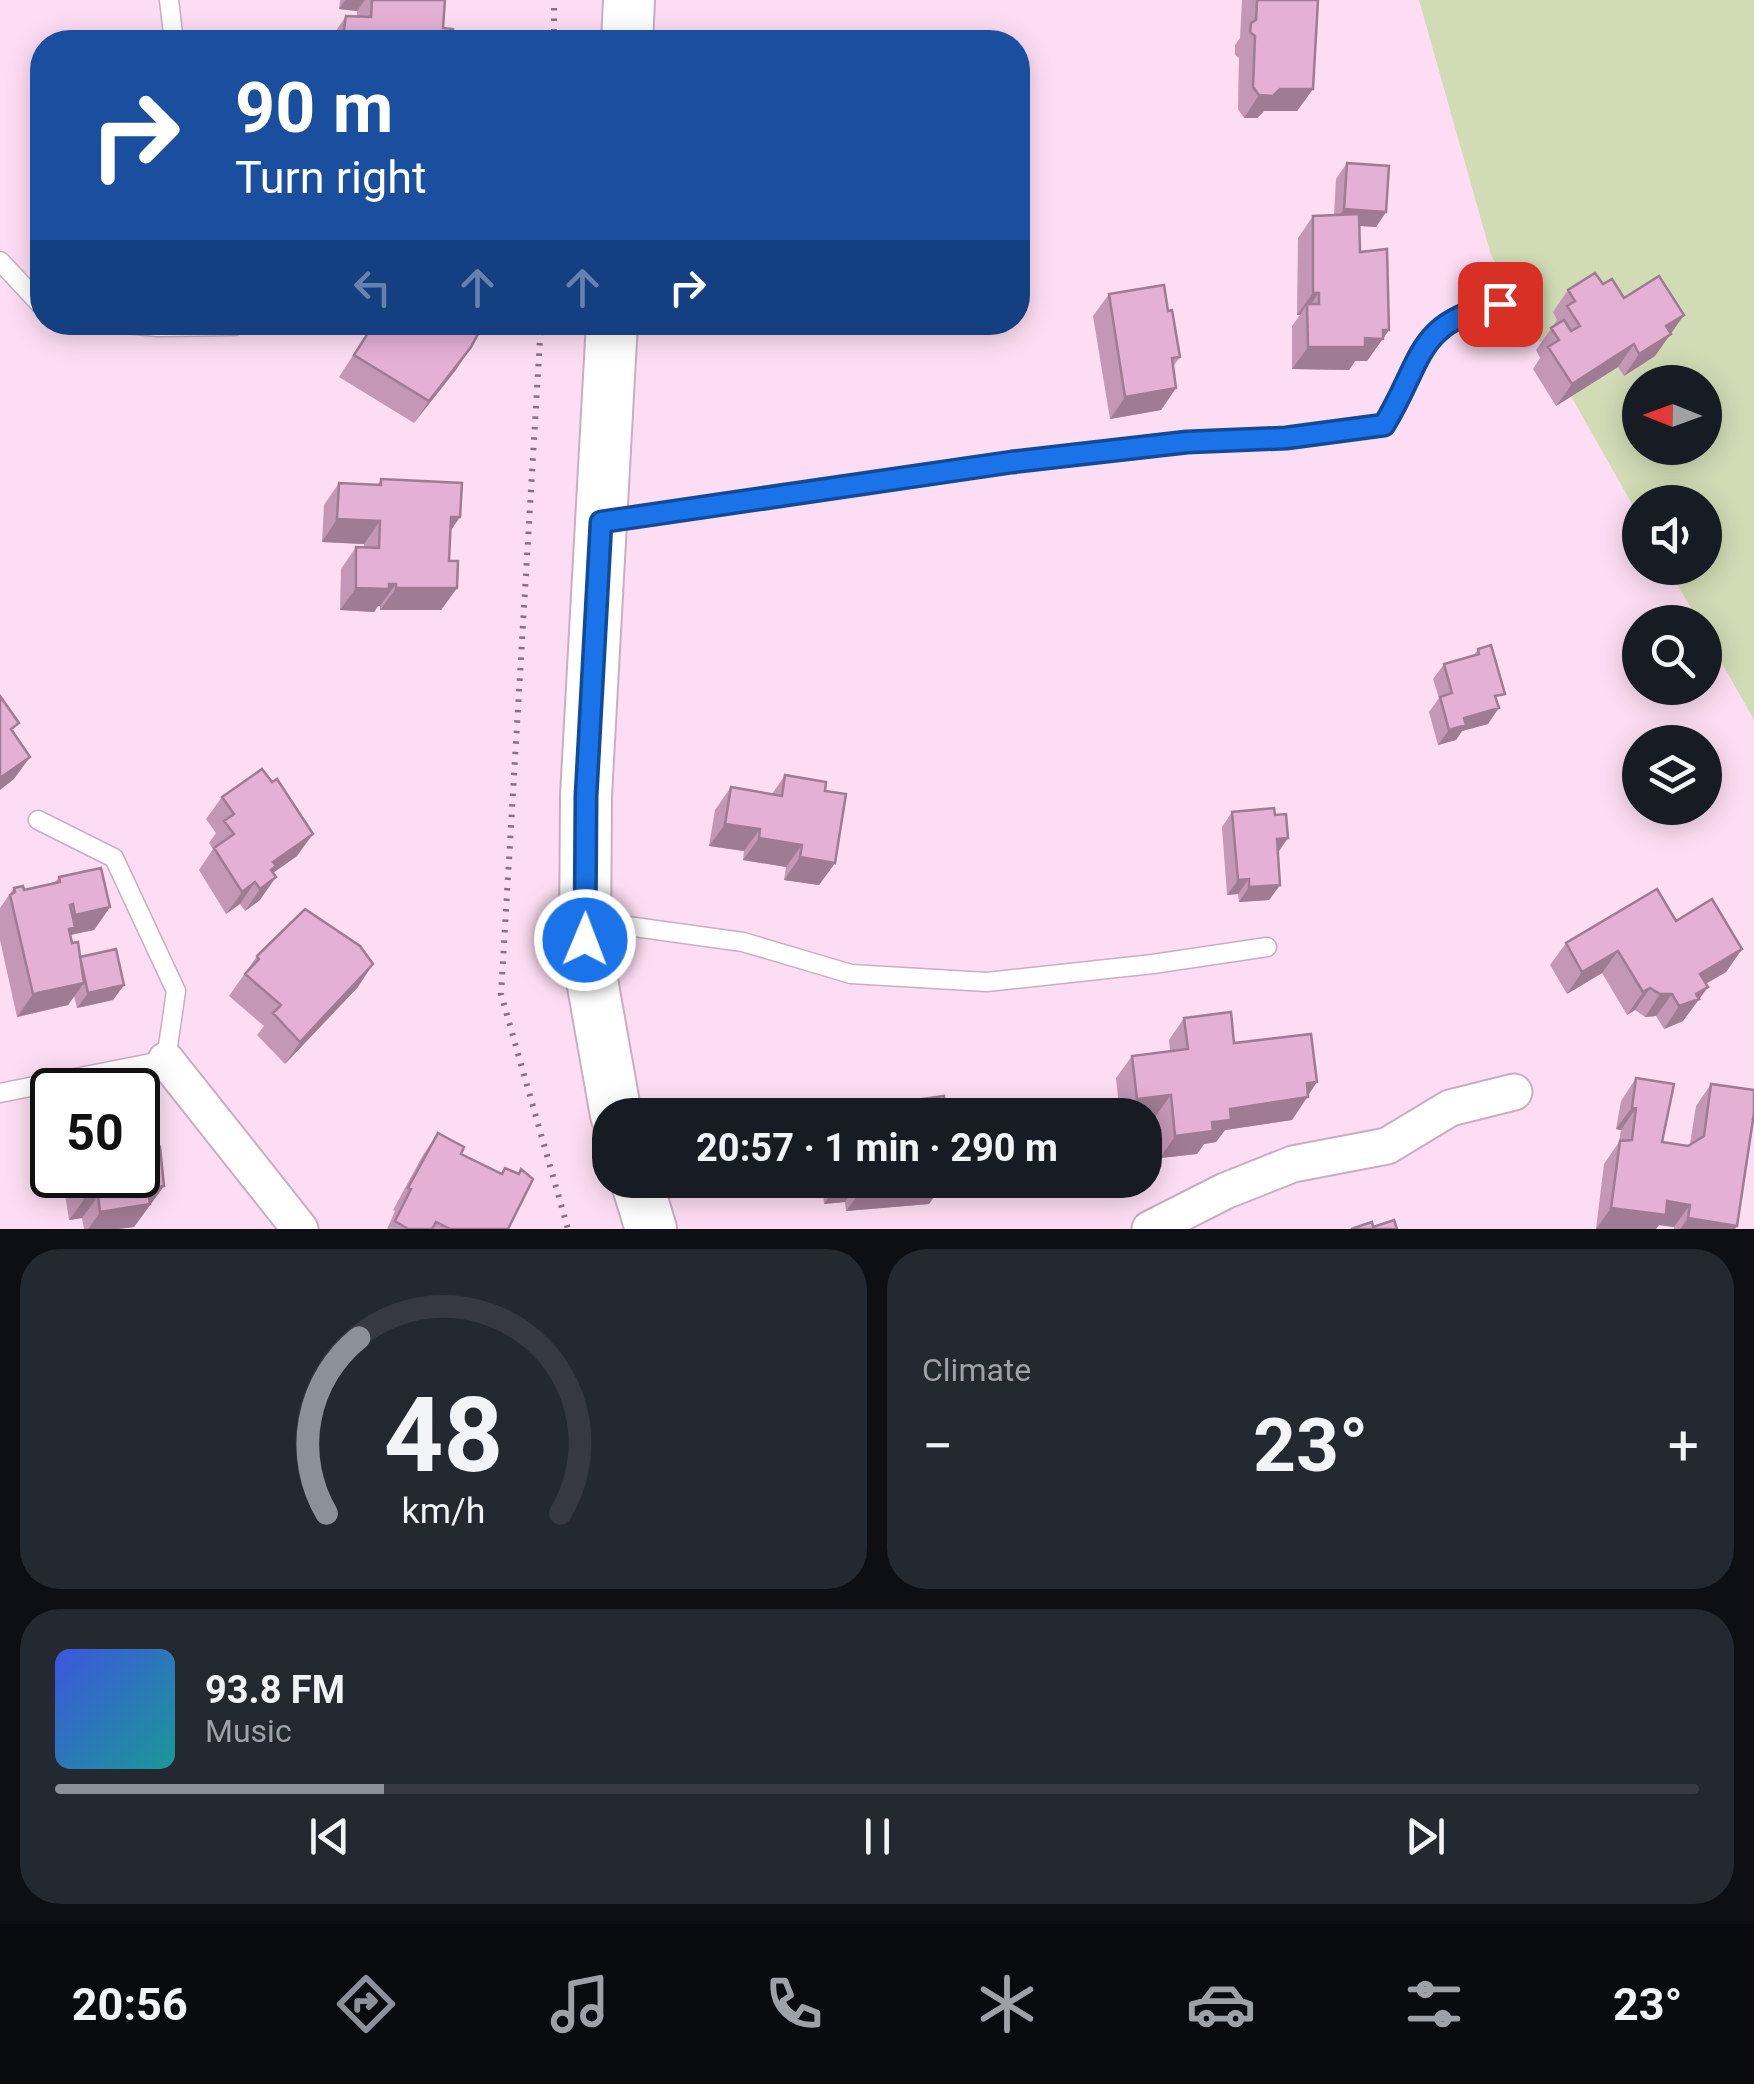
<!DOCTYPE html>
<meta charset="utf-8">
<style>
:root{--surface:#171b24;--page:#242831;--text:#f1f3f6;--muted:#9ea1a6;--line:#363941;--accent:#8c9099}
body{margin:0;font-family:Roboto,sans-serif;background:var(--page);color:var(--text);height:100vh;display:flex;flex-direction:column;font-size:38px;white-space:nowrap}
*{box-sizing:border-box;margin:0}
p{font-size:32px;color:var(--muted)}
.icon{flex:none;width:55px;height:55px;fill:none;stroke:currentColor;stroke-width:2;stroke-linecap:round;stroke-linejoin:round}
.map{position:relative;height:1229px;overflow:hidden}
.drawer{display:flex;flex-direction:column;gap:20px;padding:20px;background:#0d0f14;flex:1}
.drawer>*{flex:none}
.guide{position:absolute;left:30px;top:30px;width:1000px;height:305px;border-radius:40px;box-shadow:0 5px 25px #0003;background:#1a4fa0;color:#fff;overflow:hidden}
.needle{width:65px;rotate:271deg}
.buttons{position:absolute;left:1622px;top:365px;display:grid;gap:20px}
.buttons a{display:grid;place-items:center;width:100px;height:100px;border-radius:50%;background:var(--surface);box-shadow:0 5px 25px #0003;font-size:50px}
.speed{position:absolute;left:30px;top:1068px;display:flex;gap:20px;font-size:50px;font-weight:700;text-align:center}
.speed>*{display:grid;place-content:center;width:130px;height:130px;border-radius:50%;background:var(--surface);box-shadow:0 5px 25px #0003;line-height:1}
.speed .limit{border:5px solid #111;border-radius:15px;background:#fff;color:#111}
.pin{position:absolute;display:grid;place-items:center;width:85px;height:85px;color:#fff;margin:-42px;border-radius:20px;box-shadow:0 5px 15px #0006}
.me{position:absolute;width:110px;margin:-55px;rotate:1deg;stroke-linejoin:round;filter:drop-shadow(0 0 8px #0008)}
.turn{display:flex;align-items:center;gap:35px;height:210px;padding:0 40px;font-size:45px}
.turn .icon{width:130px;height:130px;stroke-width:2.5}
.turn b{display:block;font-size:70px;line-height:85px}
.lanes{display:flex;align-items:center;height:95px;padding:0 40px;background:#0003;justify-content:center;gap:50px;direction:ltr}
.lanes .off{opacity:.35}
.big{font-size:75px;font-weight:700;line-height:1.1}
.drawer .tile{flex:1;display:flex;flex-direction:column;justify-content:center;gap:15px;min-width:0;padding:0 35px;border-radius:40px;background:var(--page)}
.drawer .dial{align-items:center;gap:0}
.dial svg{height:260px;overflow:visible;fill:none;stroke:var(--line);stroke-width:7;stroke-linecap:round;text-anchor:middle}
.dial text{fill:var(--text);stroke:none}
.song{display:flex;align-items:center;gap:30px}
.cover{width:120px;height:120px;border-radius:15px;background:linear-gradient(135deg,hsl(230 70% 55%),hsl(180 70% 35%))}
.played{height:10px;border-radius:5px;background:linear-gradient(90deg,var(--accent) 20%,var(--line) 20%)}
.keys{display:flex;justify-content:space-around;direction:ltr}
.heat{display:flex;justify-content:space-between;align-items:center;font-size:55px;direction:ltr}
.drawer .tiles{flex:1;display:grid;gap:20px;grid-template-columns:1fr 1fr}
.tile:last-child{grid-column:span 2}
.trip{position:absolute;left:592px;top:1098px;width:570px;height:100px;border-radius:40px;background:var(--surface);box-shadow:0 5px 25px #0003;font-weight:700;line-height:100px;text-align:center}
.tab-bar{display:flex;height:160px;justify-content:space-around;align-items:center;background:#090b0e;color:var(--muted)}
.tab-bar .icon{width:70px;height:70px}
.tab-bar .current{color:var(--accent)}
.tab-bar b{font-size:45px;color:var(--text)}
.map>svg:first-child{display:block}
</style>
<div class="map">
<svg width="1754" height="1229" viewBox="0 0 1754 1229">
<rect width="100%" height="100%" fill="#fdddf3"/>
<path fill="#d1dcb5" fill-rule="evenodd" d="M1419,0H1754V720L1705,633V622H1699L1668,568H1705V502H1640V518L1491,255ZM1640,382H1705V448H1640Z"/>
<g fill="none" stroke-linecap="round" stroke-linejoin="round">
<defs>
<path id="lane" d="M169,0L174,42
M0,261L42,306
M103,322L158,327L234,326V322
M607,522L1012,462L1187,441L1287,438L1384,425C1400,400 1408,373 1422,348C1443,313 1487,307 1524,299
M591,921L743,942L851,974L987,982L1153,964L1267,947
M0,1093L166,1060L176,991L114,858L38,820"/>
<path id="street" d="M166,1060L300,1229
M1150,1229L1225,1191L1293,1164L1387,1146L1450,1108L1514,1092"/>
<path id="secondary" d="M627,42L629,0
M612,322L586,796L585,941L616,1115
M636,1180L651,1229"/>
</defs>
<use href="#lane" stroke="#cbadc2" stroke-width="21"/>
<use href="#street" stroke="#cbadc2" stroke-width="39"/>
<use href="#secondary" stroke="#cbadc2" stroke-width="54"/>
<path stroke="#867180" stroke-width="6" stroke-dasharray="2.5 8" stroke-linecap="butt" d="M554,42V0
M541,322L501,994L568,1229"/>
<use href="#lane" stroke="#fff" stroke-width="18"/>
<use href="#street" stroke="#fff" stroke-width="35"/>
<use href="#secondary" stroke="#fff" stroke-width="50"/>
</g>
<path fill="#c497b6" d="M340,0H445L443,28L452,42H330L331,38L346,16H357V11L339,9Z
M1242,0H1318L1313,89L1297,111H1264L1257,118H1244L1238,109L1239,58L1235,55V45L1240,38Z
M1347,163L1386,212L1376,227L1360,226V252L1389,330L1367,361H1355L1349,370L1292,369V326L1300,315H1297L1298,238L1313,216L1334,215L1336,179Z
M1603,284L1624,298L1684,315L1655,356L1624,376L1618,367L1556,406L1533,369L1540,358L1536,350L1557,320L1553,312L1568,290Z
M1109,294L1168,311L1180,357L1173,367L1176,388L1161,410L1110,419L1093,316Z
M363,322H467L471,347L414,423L339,377L366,335L357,330Z
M381,479L460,517L451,530L449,561L457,588L441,610H380V606H378L374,612L340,610L341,569L356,547H364V544L322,542L324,505L339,483L378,484Z
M1478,649L1498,704L1488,724L1462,731L1456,740L1438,745L1429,712L1439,698L1433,679L1444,664L1474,655Z
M785,775L825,791L835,863L819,885L784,880L786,867L743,860L744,851L709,846L715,810L731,787L772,794Z
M222,797L297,856L273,873L260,900L245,911L240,904L226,914L199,870L213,849L209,843L216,833L206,819Z
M1232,812L1275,815L1288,838L1278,853L1280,885L1269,900L1239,902L1238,894L1227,895L1222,827Z
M59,877L110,907L94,930L71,935L72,943L80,957L124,985L113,1000L77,1008L74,996L68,1005L17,1017L0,940V908L14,888L24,890L54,883Z
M1676,921L1742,949L1726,972L1706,984L1708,987L1683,1021L1664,1029L1656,1016L1645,1017L1635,1010L1627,1015L1602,973L1567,994L1550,965L1566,943Z
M257,956L358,987L285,1064L257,1035L264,1026L229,996Z
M1184,1018L1234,1043L1308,1096L1292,1120L1225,1130L1216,1142L1204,1144L1197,1154L1160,1158L1155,1117L1145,1118V1115H1120L1116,1078L1132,1056L1170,1051L1169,1040Z
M1636,1078L1662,1142L1688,1146L1690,1144L1696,1106L1711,1084L1737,1226L1735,1229H1674V1227L1659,1225L1656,1229H1596L1604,1164L1619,1142L1621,1130L1616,1129L1621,1101Z
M922,1099L945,1108L912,1112Z
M438,1133L461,1154L501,1174L505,1168L518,1174L521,1169L508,1229H387L395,1211L393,1210L423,1155Z
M154,1148L164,1186L134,1227L118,1229H84L82,1218L69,1220L62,1175H138Z
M822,1180H971L966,1187L938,1191L929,1204L846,1211L845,1202L824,1204Z"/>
<path fill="#a07b94" d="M345,0H365L357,11L339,9Z
M1280,89H1313L1297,111H1264L1257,118H1244L1259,95Z
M1344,209L1386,212L1376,227L1333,224Z
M1313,293H1319L1307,309V304L1300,315H1297Z
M1684,315L1655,356L1624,376L1639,354L1666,326Z
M1383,330H1389L1367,361H1355L1349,370L1292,369L1308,347L1365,338Z
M1634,344L1618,367L1556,406L1572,384Z
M471,347L456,370L414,423L429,401Z
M1176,388L1161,410L1110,419L1125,397Z
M451,517H460L444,540Z
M337,519L380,521L364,544L322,542Z
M389,584H396L380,606H378L374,612L340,610L356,588Z
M396,588H457L441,610H380Z
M1499,708L1488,724L1462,731L1456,740L1438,745L1449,730L1464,718Z
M30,757L14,779L0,790V778Z
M725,824L760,829L744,851L709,846Z
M313,834L297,856L270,875L276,877L260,900L245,911L260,889L273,862Z
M759,838L802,845L786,867L743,860Z
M1288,838L1277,853V839Z
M800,857L835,863L819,885L784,880Z
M1249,879L1238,894L1227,895L1238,880Z
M255,882L240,904L226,914L242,892Z
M1280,885L1269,900L1239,902L1249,887Z
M110,907L94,930L59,937L75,915Z
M1742,949L1726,972L1684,996L1700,974Z
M1618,951L1602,973L1567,994L1582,972Z
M373,964L358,987L285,1064L300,1042Z
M84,983L68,1005L17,1017L33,994Z
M124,985L113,1000L77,1008L88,993Z
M1708,987L1683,1021L1664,1029L1679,1006Z
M1650,988L1635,1010L1627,1015L1643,992Z
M1660,994H1672L1656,1016L1645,1017Z
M1317,1082L1292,1120L1225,1130L1216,1142L1204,1144L1197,1154L1160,1158L1175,1136L1212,1122L1230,1109L1307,1083Z
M1171,1095L1155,1117L1145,1118V1115H1126L1137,1099Z
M1632,1107L1636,1108L1621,1130L1616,1129Z
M860,1180L845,1202L824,1204L840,1182Z
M936,1180H971L966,1187L938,1191L929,1204L846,1211L862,1189Z
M974,1180H1000L972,1184Z
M164,1186L134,1227L118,1229H88L100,1212L148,1189Z
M98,1196L82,1218L69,1220L85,1198Z
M1667,1201L1690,1205L1674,1227L1659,1225L1656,1229H1596L1611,1208Z
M1688,1218L1737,1226L1735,1229H1680Z"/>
<path fill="#e4b0d4" stroke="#a07b94" stroke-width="2.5" d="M372,0H445L443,28L453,29L452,42H342L346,16L371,17Z
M1257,0H1318L1313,89H1280L1273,96L1259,95L1253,87L1255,36L1250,32L1251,23L1256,20Z
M1347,163L1389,166L1386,212L1344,209Z
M1359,214L1360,252L1387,249L1389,330H1383V339L1365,338V347H1308L1307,304H1319V293H1313V216Z
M1595,273L1603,284L1612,279L1624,298L1659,276L1684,315L1666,326L1671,334L1639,354L1634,344L1572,384L1548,347L1559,340L1551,328L1564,320L1571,331L1580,326L1567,306L1575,301L1568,290Z
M1164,285L1168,311L1172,310L1180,357L1172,358L1176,388L1125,397L1109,294Z
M375,322H467L480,330L471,347L429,401L354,355Z
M381,479L462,483L460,517H451L449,561H458L457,588H396V584H389V589L356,588V547L379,548L380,521L337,519L339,483L381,485Z
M1491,645L1505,694L1495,696L1499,708L1464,718L1466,725L1449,730L1440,697L1452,693L1444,664L1479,654L1478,649Z
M0,696L19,723L11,729L30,757L0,778Z
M262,769L272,782L277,779L313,834L273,862L276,866L271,870L276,877L260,889L255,882L242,892L214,848L234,834L224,821L234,814L222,797Z
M785,775L826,782L825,791L846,794L835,863L800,857L802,845L759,838L760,829L725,824L731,787L782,796Z
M1274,808L1275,815L1286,814L1288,838L1277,839L1280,885L1249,887V879L1238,880L1232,812Z
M101,868L110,907L75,915L73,904L70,905L75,927L69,929L72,943L78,942L84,983L33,994L10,895L15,892L14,888L23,886L24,890L60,882L59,877Z
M1657,889L1676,921L1712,899L1742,949L1700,974L1708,987L1696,994L1699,999L1679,1006L1672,994H1660L1650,988L1643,992L1618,951L1582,972L1566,943Z
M305,909L360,946L373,964L300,1042L273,1013L281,1005L245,974L259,959L257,956Z
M116,949L124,985L88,993L80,957Z
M1231,1012L1234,1043L1311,1034L1317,1082L1307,1083L1308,1097L1230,1109L1231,1120L1212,1122L1213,1131L1175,1136L1171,1095L1137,1099L1132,1056L1188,1049L1184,1018Z
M1636,1078L1674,1084L1662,1142L1688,1146L1704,1136L1711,1084L1754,1090V1113L1737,1226L1688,1218L1690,1205L1667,1201L1666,1215L1611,1208L1620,1141L1632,1140L1636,1108L1632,1107Z
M944,1096L945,1108L972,1105L974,1115H891L923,1111L922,1099Z
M1026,1101L1027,1115H981L980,1106Z
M883,1103L885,1115H854L853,1107Z
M150,1125L154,1148L160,1147L164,1186L148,1189L150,1204L100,1212L98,1196L85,1198L81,1175H138V1127Z
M438,1133L464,1147L461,1154L502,1174L505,1168L519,1174L521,1169L533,1179L508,1229H450L436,1222L432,1229H408L395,1221L411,1189L408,1188Z
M860,1180H944V1182L862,1189Z
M1394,1220L1397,1229H1351L1372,1222L1373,1227Z"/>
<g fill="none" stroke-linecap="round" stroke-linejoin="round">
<defs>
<path id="route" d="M585,940L586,796L601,522L1012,462L1187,442L1286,438L1384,425C1424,360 1414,322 1500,304"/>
</defs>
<use href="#route" stroke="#114b97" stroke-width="25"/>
<use href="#route" stroke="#1a73e8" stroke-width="18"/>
</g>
</svg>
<div class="buttons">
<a><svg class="needle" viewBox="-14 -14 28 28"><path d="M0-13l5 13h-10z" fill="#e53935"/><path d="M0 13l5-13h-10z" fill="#9ea1a6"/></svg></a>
<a><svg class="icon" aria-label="sound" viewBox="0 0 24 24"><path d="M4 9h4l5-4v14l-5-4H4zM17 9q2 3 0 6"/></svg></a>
<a><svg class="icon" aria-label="search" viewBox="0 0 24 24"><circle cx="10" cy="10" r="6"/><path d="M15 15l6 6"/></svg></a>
<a><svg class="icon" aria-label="layers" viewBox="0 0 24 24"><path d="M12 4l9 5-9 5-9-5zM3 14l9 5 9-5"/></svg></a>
</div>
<div class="speed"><div class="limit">50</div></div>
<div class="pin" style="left:1500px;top:304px;background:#d93025"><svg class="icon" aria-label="arrive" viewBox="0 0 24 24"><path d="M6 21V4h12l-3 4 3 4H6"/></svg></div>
<svg class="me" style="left:585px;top:940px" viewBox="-20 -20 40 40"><circle r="17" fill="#1a73e8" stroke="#fff" stroke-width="3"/><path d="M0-11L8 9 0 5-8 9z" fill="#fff"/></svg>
<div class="trip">20:57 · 1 min · 290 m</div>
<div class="guide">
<div class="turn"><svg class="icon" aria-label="right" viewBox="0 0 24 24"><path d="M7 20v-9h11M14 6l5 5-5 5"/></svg><div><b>90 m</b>Turn right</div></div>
<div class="lanes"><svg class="icon off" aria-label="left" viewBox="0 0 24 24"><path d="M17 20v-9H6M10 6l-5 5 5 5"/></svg><svg class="icon off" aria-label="ahead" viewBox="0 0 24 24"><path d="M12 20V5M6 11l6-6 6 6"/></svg><svg class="icon off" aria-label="ahead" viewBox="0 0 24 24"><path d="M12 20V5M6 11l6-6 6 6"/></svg><svg class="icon" aria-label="right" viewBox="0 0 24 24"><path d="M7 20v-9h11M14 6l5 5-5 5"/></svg></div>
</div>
</div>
<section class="drawer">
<div class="tiles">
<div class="tile dial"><svg viewBox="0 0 100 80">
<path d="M14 69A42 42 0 1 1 86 69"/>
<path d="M14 69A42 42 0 0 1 24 15" stroke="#8c9099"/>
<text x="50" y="56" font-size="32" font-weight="700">48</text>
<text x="50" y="72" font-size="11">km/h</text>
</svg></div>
<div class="tile"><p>Climate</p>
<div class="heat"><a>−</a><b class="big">23°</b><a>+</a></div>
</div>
<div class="tile">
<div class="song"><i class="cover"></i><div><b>93.8 FM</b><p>Music</p></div></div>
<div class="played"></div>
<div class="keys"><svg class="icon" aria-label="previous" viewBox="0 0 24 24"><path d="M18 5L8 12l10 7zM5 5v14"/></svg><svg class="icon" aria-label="pause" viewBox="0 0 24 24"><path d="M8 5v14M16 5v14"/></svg><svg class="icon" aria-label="next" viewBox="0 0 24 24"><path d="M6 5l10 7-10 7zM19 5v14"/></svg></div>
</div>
</div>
</section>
<nav class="tab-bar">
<b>20:56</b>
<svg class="icon current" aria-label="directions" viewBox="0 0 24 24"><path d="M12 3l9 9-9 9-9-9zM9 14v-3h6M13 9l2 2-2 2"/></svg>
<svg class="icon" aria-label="music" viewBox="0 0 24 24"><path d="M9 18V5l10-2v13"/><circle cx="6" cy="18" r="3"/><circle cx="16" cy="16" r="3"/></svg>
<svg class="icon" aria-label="phone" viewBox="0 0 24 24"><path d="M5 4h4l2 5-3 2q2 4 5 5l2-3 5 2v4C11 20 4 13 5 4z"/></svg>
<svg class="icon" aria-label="climate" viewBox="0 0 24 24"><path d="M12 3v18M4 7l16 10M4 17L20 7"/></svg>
<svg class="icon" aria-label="car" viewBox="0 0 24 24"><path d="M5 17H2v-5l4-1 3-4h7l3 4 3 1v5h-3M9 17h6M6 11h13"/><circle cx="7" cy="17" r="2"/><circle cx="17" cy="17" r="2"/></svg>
<svg class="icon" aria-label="filters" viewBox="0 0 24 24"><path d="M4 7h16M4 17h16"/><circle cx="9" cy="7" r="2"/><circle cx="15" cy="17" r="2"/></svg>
<b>23°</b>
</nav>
